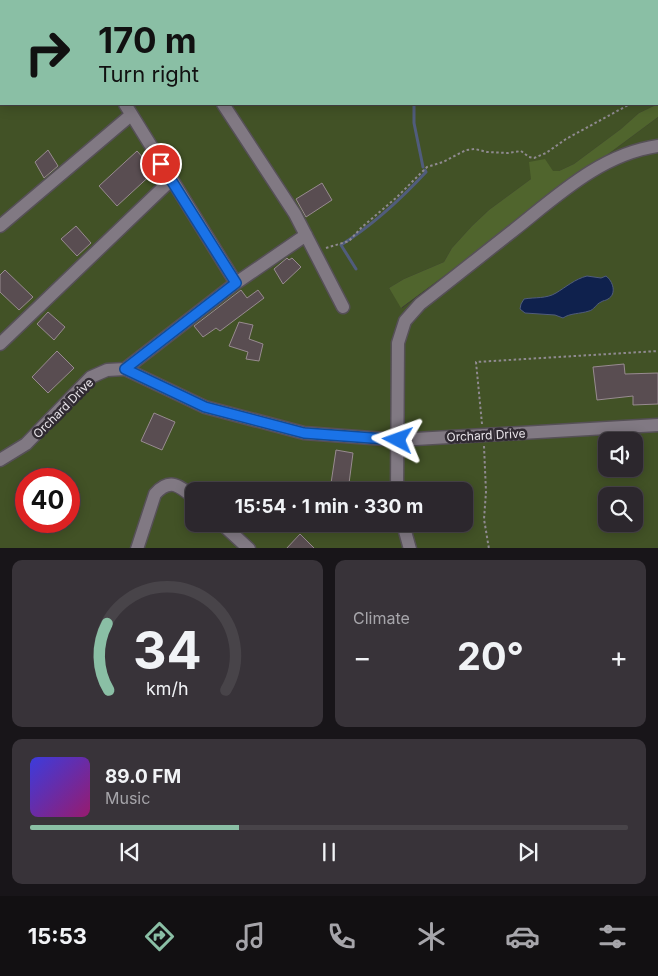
<!DOCTYPE html>
<meta charset="utf-8">
<style>
:root{--surface:#2c272d;--page:#383339;--text:#f1f3f6;--muted:#a6a5aa;--line:#484449;--accent:#8abfa5}
body{margin:0;font-family:Inter,sans-serif;background:var(--page);color:var(--text);height:100vh;display:flex;flex-direction:column;font-size:19px;white-space:nowrap}
*{box-sizing:border-box;margin:0}
p{font-size:16px;color:var(--muted)}
.icon{flex:none;width:28px;height:28px;fill:none;stroke:currentColor;stroke-width:2;stroke-linecap:round;stroke-linejoin:round}
.map{position:relative;height:548px;overflow:hidden}
.details{display:flex;flex-direction:column;gap:12px;padding:12px;background:#181519;flex:1}
.details>*{flex:none}
.guide{position:absolute;left:0px;top:0px;width:659px;height:105px;box-shadow:0 2px 12px #0003,0 0 0 1px var(--line);background:#8abfa5;color:#111;overflow:hidden}
.buttons{position:absolute;left:598px;top:432px;display:grid;gap:10px}
.buttons a{display:grid;place-items:center;width:45px;height:45px;border-radius:10px;background:var(--surface);box-shadow:0 2px 12px #0003,0 0 0 1px var(--line);font-size:25px}
.speed{position:absolute;left:15px;top:468px;display:flex;gap:10px;font-size:25px;font-weight:700;text-align:center}
.speed>*{display:grid;place-content:center;width:65px;height:65px;border-radius:50%;background:var(--surface);box-shadow:0 2px 12px #0003,0 0 0 1px var(--line);line-height:1}
.speed .limit{border:8px solid #d22;background:#fff;color:#111}
.pin{position:absolute;display:grid;place-items:center;width:42px;height:42px;color:#fff;margin:-21px;border:2px solid #fff;border-radius:50%;box-shadow:0 1px 5px #0007}
.me{position:absolute;width:55px;margin:-28px;rotate:274deg;stroke-linejoin:round;filter:drop-shadow(0 0 4px #0008)}
.turn{display:flex;align-items:center;gap:18px;height:105px;padding:0 15px;font-size:22px}
.turn .icon{width:65px;height:65px;stroke-width:2.5}
.turn b{display:block;font-size:35px;line-height:42px}
.big{font-size:38px;font-weight:700;line-height:1.1}
.details .widget{flex:1;display:flex;flex-direction:column;justify-content:center;gap:8px;min-width:0;padding:0 18px;border-radius:10px;background:var(--page)}
.details .dial{align-items:center;gap:0}
.dial svg{height:130px;overflow:visible;fill:none;stroke:var(--line);stroke-width:7;stroke-linecap:round;text-anchor:middle}
.dial text{fill:var(--text);stroke:none}
.song{display:flex;align-items:center;gap:15px}
.cover{width:60px;height:60px;border-radius:8px;background:linear-gradient(135deg,hsl(240 70% 55%),hsl(320 70% 35%))}
.played{height:5px;border-radius:2px;background:linear-gradient(90deg,var(--accent) 35%,var(--line) 35%)}
.keys{display:flex;justify-content:space-around;direction:ltr}
.heat{display:flex;justify-content:space-between;align-items:center;font-size:28px;direction:ltr}
.details .tiles{flex:1;display:grid;gap:12px;grid-template-columns:1fr 1fr}
.widget:last-child{grid-column:span 2}
.trip{position:absolute;left:185px;top:482px;width:288px;height:50px;border-radius:10px;background:var(--surface);box-shadow:0 2px 12px #0003,0 0 0 1px var(--line);font-weight:700;line-height:50px;text-align:center}
.tab-bar{display:flex;height:80px;justify-content:space-around;align-items:center;background:#121012;color:var(--muted)}
.tab-bar .icon{width:35px;height:35px}
.tab-bar .active{color:var(--accent)}
.tab-bar b{font-size:22px;color:var(--text)}
.map>svg:first-child{display:block}
</style>
<div class="map">
<svg width="658" height="549" viewBox="0 0 658 549">
<rect width="100%" height="100%" fill="#3b343c"/>
<path fill="#425226" fill-rule="evenodd" d="M0,0H658V104L639,113L621,129L574,164L559,171H553L531,179L489,210L472,226L452,248L444,262L404,279L389,288L402,308L658,117V548H0ZM1,1H658V104H1ZM606,441H634V469H606ZM26,479H69V521H26ZM194,491H464V524H194ZM606,496H634V524H606Z"/>
<path fill="#50652d" d="M658,104V117L401,308L389,288L404,279L444,262L452,248L472,226L489,210L531,179L529,162L545,159L553,171H559L574,164L621,129L639,113Z"/>
<path fill="#0f214d" stroke="#505c7c" d="M587,276L601,278L606,276C613,281 617,294 608,299C605,301 604,300 601,302C596,304 594,310 589,311C580,314 570,313 563,318L555,315L525,313L520,309L521,304L524,299C535,297 546,299 556,293C566,287 575,279 587,276Z"/>
<g fill="none" stroke-linecap="round" stroke-linejoin="round">
<path stroke="#505c7c" stroke-width="3" d="M413,0V1
M414,104V123L423,167
M356,269L341,245C373,225 400,200 426,172L425,170"/>
</g>
<path fill="#594d51" stroke="#988b90" d="M48,150L58,166L44,178L35,162Z
M137,151L155,171L117,206L99,186Z
M322,183L332,200L306,217L296,199Z
M76,226L91,243L77,256L61,239Z
M287,258L289,260L292,258L301,267L283,284L274,269Z
M5,270L33,297L19,310L0,292V275Z
M241,290L247,298L258,290L264,298L220,331L216,328L203,337L194,326Z
M48,312L65,327L54,340L37,324Z
M239,322L253,325L249,339L263,344L259,361L246,359L248,352L229,346Z
M57,351L74,368L48,393L32,377Z
M624,364L625,374L658,373V404L633,405V396L597,400L593,367Z
M154,413L175,422L162,450L141,441Z
M336,450L353,453L348,491L330,490Z
M300,534L315,549H286Z"/>
<g fill="none" stroke-linecap="round" stroke-linejoin="round">
<defs>
<path id="minor" d="M125,104L236,283
M223,104L295,214L343,307
M0,226L131,115
M0,344L171,180
M125,369L236,283L306,235
M0,460L26,444L91,377L107,370L125,369L205,407L304,433L398,440L658,425
M397,491L398,343L405,321L420,304C451,280 482,255 514,230C557,196 601,154 658,146
M222,524L249,549
M403,524L410,549
M137,549L155,494C170,477 180,486 194,498"/>
</defs>
<use href="#minor" stroke="#565057" stroke-width="15"/>
<path stroke="#8f8a90" stroke-width="2" stroke-dasharray="2.5 2.5" stroke-linecap="butt" d="M604,0L605,1
M326,248L349,241L361,228L397,197L427,167L443,162L466,150L475,149L487,152L508,153L521,151L529,157L534,158L546,153L566,139L630,104
M482,424L476,362L658,351
M484,446L486,492L484,519L489,549"/>
<use href="#minor" stroke="#817983" stroke-width="12"/>
</g>
<g fill="none" stroke-linecap="round" stroke-linejoin="round">
<defs>
<path id="route" d="M161,164L236,283L125,369L205,407L304,433L398,440"/>
</defs>
<use href="#route" stroke="#114b97" stroke-width="12"/>
<use href="#route" stroke="#1a73e8" stroke-width="9"/>
</g>
<g text-anchor="middle" dominant-baseline="central" stroke-width="5" stroke-linejoin="round" paint-order="stroke">
<g font-size="12" fill="#e9e5ea" stroke="#302a32">
<text transform="translate(63 408) rotate(-45)">Orchard Drive</text>
<text transform="translate(486 435) rotate(-3)">Orchard Drive</text>
</g>
</g>
</svg>
<div class="buttons">
<a><svg class="icon" aria-label="sound" viewBox="0 0 24 24"><path d="M4 9h4l5-4v14l-5-4H4zM17 9q2 3 0 6"/></svg></a>
<a><svg class="icon" aria-label="search" viewBox="0 0 24 24"><circle cx="10" cy="10" r="6"/><path d="M15 15l6 6"/></svg></a>
</div>
<div class="speed"><div class="limit">40</div></div>
<div class="pin" style="left:161px;top:164px;background:#d93025"><svg class="icon" aria-label="arrive" viewBox="0 0 24 24"><path d="M6 21V4h12l-3 4 3 4H6"/></svg></div>
<svg class="me" style="left:398px;top:440px" viewBox="-20 -20 40 40"><path d="M0-17L14 15 0 8-14 15z" fill="#1a73e8" stroke="#fff" stroke-width="4"/></svg>
<div class="trip">15:54 · 1 min · 330 m</div>
<div class="guide">
<div class="turn"><svg class="icon" aria-label="right" viewBox="0 0 24 24"><path d="M7 20v-9h11M14 6l5 5-5 5"/></svg><div><b>170 m</b>Turn right</div></div>
</div>
</div>
<section class="details">
<div class="tiles">
<div class="widget dial"><svg viewBox="0 0 100 80">
<path d="M14 69A42 42 0 1 1 86 69"/>
<path d="M14 69A42 42 0 0 1 13 28" stroke="#8abfa5"/>
<text x="50" y="56" font-size="32" font-weight="700">34</text>
<text x="50" y="72" font-size="11">km/h</text>
</svg></div>
<div class="widget"><p>Climate</p>
<div class="heat"><a>−</a><b class="big">20°</b><a>+</a></div>
</div>
<div class="widget">
<div class="song"><i class="cover"></i><div><b>89.0 FM</b><p>Music</p></div></div>
<div class="played"></div>
<div class="keys"><svg class="icon" aria-label="previous" viewBox="0 0 24 24"><path d="M18 5L8 12l10 7zM5 5v14"/></svg><svg class="icon" aria-label="pause" viewBox="0 0 24 24"><path d="M8 5v14M16 5v14"/></svg><svg class="icon" aria-label="next" viewBox="0 0 24 24"><path d="M6 5l10 7-10 7zM19 5v14"/></svg></div>
</div>
</div>
</section>
<nav class="tab-bar">
<b>15:53</b>
<svg class="icon active" aria-label="directions" viewBox="0 0 24 24"><path d="M12 3l9 9-9 9-9-9zM9 14v-3h6M13 9l2 2-2 2"/></svg>
<svg class="icon" aria-label="music" viewBox="0 0 24 24"><path d="M9 18V5l10-2v13"/><circle cx="6" cy="18" r="3"/><circle cx="16" cy="16" r="3"/></svg>
<svg class="icon" aria-label="phone" viewBox="0 0 24 24"><path d="M5 4h4l2 5-3 2q2 4 5 5l2-3 5 2v4C11 20 4 13 5 4z"/></svg>
<svg class="icon" aria-label="climate" viewBox="0 0 24 24"><path d="M12 3v18M4 7l16 10M4 17L20 7"/></svg>
<svg class="icon" aria-label="car" viewBox="0 0 24 24"><path d="M5 17H2v-5l4-1 3-4h7l3 4 3 1v5h-3M9 17h6M6 11h13"/><circle cx="7" cy="17" r="2"/><circle cx="17" cy="17" r="2"/></svg>
<svg class="icon" aria-label="filters" viewBox="0 0 24 24"><path d="M4 7h16M4 17h16"/><circle cx="9" cy="7" r="2"/><circle cx="15" cy="17" r="2"/></svg>
</nav>
